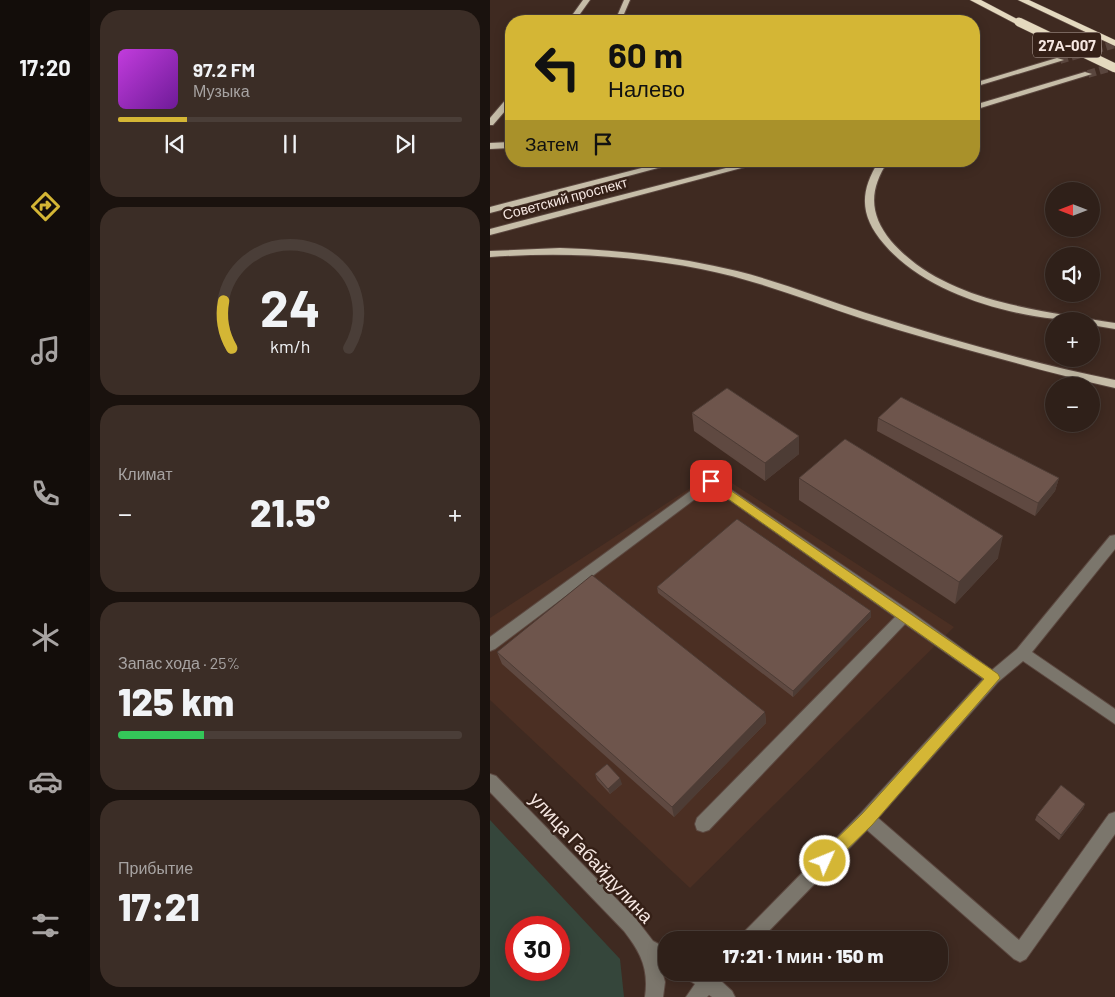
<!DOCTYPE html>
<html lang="ru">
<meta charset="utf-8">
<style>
:root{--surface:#2f2019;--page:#3b2d26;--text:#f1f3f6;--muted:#a7a3a2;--line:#4a3e38;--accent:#d4b635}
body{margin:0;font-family:Barlow,sans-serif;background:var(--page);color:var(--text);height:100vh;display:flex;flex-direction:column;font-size:19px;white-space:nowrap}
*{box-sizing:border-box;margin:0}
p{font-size:16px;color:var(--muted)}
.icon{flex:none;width:28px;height:28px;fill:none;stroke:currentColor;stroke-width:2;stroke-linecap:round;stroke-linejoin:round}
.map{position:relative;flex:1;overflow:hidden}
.panel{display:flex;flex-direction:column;gap:10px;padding:10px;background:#1a120e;width:400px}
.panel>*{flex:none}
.hud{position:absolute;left:15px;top:15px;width:475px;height:152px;border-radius:20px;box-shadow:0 2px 12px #0003,0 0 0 1px var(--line);background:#d4b635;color:#111;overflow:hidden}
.needle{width:32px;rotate:270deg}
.buttons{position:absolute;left:555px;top:182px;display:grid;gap:10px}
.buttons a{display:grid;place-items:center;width:55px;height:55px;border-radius:50%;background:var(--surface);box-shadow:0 2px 12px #0003,0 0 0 1px var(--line);font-size:25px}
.speed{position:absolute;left:15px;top:916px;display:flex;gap:10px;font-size:25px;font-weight:700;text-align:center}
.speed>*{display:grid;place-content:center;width:65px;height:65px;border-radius:50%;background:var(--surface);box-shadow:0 2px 12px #0003,0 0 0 1px var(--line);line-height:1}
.speed .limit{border:8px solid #d22;background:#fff;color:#111}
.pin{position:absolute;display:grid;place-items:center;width:42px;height:42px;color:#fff;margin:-21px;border-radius:10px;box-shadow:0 2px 8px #0006}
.me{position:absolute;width:55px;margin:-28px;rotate:46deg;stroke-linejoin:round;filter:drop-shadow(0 0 4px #0008)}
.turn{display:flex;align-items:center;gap:18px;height:105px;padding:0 20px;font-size:22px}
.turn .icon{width:65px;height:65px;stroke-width:2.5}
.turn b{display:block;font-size:35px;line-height:42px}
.then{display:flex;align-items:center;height:48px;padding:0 20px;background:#0003;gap:10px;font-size:19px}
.big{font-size:38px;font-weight:800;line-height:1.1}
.panel .tile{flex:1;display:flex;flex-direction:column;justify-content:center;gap:8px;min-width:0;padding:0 18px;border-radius:20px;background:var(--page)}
.panel .dial{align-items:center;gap:0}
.dial svg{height:130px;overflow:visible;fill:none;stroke:var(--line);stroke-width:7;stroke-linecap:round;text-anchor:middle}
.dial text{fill:var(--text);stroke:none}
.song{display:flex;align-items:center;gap:15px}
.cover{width:60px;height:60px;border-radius:8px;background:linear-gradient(135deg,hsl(290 70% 55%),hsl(280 70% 35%))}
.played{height:5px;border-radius:2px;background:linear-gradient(90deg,var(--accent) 20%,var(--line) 20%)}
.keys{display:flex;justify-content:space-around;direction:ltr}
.heat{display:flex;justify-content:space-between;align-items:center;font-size:28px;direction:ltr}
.charge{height:8px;border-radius:4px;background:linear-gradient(90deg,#34c759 25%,var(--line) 0)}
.trip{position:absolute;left:168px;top:931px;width:290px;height:50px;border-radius:20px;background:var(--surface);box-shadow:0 2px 12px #0003,0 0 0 1px var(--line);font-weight:800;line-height:50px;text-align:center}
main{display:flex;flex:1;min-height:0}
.dock{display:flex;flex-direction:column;width:90px;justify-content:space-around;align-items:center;background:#130d0a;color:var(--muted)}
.dock .icon{width:35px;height:35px}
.dock .current{color:var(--accent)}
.dock b{font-size:22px;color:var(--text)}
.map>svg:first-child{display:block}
</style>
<main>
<nav class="dock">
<b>17:20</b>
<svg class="icon current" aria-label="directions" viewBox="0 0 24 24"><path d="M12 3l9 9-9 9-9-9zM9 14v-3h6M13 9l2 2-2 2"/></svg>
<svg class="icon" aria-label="music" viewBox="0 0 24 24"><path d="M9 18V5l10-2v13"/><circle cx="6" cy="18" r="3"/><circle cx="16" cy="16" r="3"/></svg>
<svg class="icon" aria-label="phone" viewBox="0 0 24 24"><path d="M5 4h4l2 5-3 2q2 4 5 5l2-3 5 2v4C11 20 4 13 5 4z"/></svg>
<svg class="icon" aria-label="climate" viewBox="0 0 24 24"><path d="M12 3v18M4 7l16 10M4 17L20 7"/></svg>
<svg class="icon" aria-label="car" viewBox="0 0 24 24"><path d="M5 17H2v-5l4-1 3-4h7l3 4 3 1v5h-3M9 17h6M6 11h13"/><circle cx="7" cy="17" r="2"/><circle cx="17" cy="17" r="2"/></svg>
<svg class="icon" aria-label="filters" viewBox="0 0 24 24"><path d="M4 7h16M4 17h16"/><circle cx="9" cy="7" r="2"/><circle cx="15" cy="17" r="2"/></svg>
</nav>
<section class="panel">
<div class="tile">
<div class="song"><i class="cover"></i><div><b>97.2 FM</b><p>Музыка</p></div></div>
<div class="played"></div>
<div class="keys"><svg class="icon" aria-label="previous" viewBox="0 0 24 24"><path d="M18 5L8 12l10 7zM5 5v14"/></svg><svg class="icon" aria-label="pause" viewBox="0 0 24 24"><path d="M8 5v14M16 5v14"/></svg><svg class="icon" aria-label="next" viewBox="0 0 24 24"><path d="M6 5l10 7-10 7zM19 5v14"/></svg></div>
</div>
<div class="tile dial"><svg viewBox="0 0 100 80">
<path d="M14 69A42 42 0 1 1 86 69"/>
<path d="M14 69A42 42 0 0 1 9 40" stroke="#d4b635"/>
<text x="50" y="56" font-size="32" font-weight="700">24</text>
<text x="50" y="72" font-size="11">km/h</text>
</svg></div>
<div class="tile"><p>Климат</p>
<div class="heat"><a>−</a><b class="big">21.5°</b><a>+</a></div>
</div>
<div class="tile"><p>Запас хода · 25%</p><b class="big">125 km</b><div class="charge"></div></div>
<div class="tile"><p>Прибытие</p><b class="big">17:21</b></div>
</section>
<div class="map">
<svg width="625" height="997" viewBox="0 0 625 997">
<rect width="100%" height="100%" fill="#3f2a21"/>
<path fill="#4b2f23" d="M225,472L464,627L200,888L0,700V618Z"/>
<path fill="#35463b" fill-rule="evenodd" d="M0,820L130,959L134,997H0ZM26,928H69V970H26Z"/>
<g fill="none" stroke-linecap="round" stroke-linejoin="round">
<path stroke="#5a463e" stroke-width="8" stroke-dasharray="8 4" stroke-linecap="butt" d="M570,60L625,44
M598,74L625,66"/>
<defs>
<path id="minor" d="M221,476L420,611L502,670L527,649L620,536L625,535V549L542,652L625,709V724L533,661L508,682L388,818L529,940L619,814L625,812V834L536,959L530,962L524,959L377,830L270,940H249L252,934L371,813L493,679L415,624L219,830L213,832L207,830L205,824L207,818L405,617L221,487L5,649L0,651V637Z
M0,774L6,776L146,919L163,941L176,948V967L170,964L175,982L173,997H155C159,969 151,953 134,931L0,792Z
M192,972H237L231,981L242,991L245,997H222L219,995L217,997H196L205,984L195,978Z"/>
<path id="major" d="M93,0H100L85,21H78Z
M134,0H140L131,21H125Z
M567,58L574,60L484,87V83Z
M595,72L602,74L484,110V105Z
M18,97H21V104L3,125H0V118Z
M21,142V148L0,149V143Z
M179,161H194L0,213V207Z
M263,161H278L0,235V229Z
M389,161H398C379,190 379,214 401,241C455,303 550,310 625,323V329L601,325V321C533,321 439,297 394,244C370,216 369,192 389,161Z
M70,248C130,250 189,257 247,271C291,282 333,299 376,313C458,339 541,363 625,380V388C584,379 544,368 504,357C460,345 417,333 373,319C319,301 267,280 211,269C141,255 71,252 0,257V251Z"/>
<path id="highway" d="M480,0H491L533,22L526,24Z
M528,0H539L625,40V46Z"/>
</defs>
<use href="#minor" stroke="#5c4840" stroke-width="2"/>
<use href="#major" stroke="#5c4840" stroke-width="2"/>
<use href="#highway" stroke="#5c4840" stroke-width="1"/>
<use href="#minor" fill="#7b766c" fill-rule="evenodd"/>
<use href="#major" fill="#c6bda8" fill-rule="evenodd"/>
<use href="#highway" fill="#e4d9bf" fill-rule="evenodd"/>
<defs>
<path id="highway-bridge" d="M529,22L625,68"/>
</defs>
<use href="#highway-bridge" stroke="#5c4840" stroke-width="10" stroke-linecap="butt"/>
<use href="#highway-bridge" stroke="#e4d9bf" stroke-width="9"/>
</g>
<path fill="#5f4941" d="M202,413L309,436V454L275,481L204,431Z
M388,418L569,478L565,491L545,516L387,431Z
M309,478L508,558L465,604L309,500Z
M167,587L381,617L303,697L168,593Z
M7,652L275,712L276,723L184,817L12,664Z
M105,774L132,784L120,794L107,780Z
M595,804L593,809L569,840L545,820L547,815Z"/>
<path fill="#4d3c35" d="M309,436V454L275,481V463Z
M569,478L565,491L545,516L548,503Z
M513,536L508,558L465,604L469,582Z
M381,611V617L303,697V691Z
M275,712L276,723L184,817L182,807Z
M130,778L132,784L120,794L118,789Z
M595,804L593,809L569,840L571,835Z"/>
<path fill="#6e554c" stroke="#4d3c35" d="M237,388L309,436L275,463L202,413Z
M411,397L569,478L548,503L388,418Z
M355,439L513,536L469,582L309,478Z
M247,519L381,611L303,691L167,587Z
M102,575L275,712L182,807L7,652Z
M117,764L130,778L118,789L105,774Z
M571,785L595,804L571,835L547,815Z"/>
<path fill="#d4b635" stroke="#8a7622" d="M221,477L508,674L510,678L382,825L340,866L335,868L330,866L327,861L330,855L372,814L494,679L217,484L215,481Z"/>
<g text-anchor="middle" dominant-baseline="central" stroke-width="5" stroke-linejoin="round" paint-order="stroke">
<g font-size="14" fill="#f6e7e2" stroke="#352017">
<text transform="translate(75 198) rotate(-15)">Советский проспект</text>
</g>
<rect fill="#352017" stroke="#bcaba5" stroke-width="1" x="543" y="32.5" width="68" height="25" rx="4"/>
<g font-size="15" font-weight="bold" fill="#f6e7e2">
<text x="577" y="45">27А-007</text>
</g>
<g font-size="19" fill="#f6e7e2" stroke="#352017">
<text transform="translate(102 857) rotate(47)">улица Габайдулина</text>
</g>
</g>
</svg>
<div class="buttons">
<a><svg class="needle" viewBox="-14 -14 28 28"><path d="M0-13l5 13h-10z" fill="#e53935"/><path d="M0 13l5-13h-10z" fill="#a7a3a2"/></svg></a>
<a><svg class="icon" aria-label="sound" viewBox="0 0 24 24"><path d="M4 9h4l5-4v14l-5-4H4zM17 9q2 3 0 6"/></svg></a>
<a>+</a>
<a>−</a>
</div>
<div class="speed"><div class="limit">30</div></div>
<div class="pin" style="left:221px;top:481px;background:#d93025"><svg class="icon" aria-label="arrive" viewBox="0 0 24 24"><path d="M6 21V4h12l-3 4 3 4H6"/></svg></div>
<svg class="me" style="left:335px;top:861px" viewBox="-20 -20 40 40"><circle r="17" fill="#d4b635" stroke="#fff" stroke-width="3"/><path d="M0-11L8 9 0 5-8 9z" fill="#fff"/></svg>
<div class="trip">17:21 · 1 мин · 150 m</div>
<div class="hud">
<div class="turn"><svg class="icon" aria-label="left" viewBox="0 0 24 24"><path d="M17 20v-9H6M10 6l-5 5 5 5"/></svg><div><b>60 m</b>Налево</div></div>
<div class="then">Затем<svg class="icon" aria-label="arrive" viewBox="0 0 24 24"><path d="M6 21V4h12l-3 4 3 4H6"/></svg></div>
</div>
</div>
</main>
